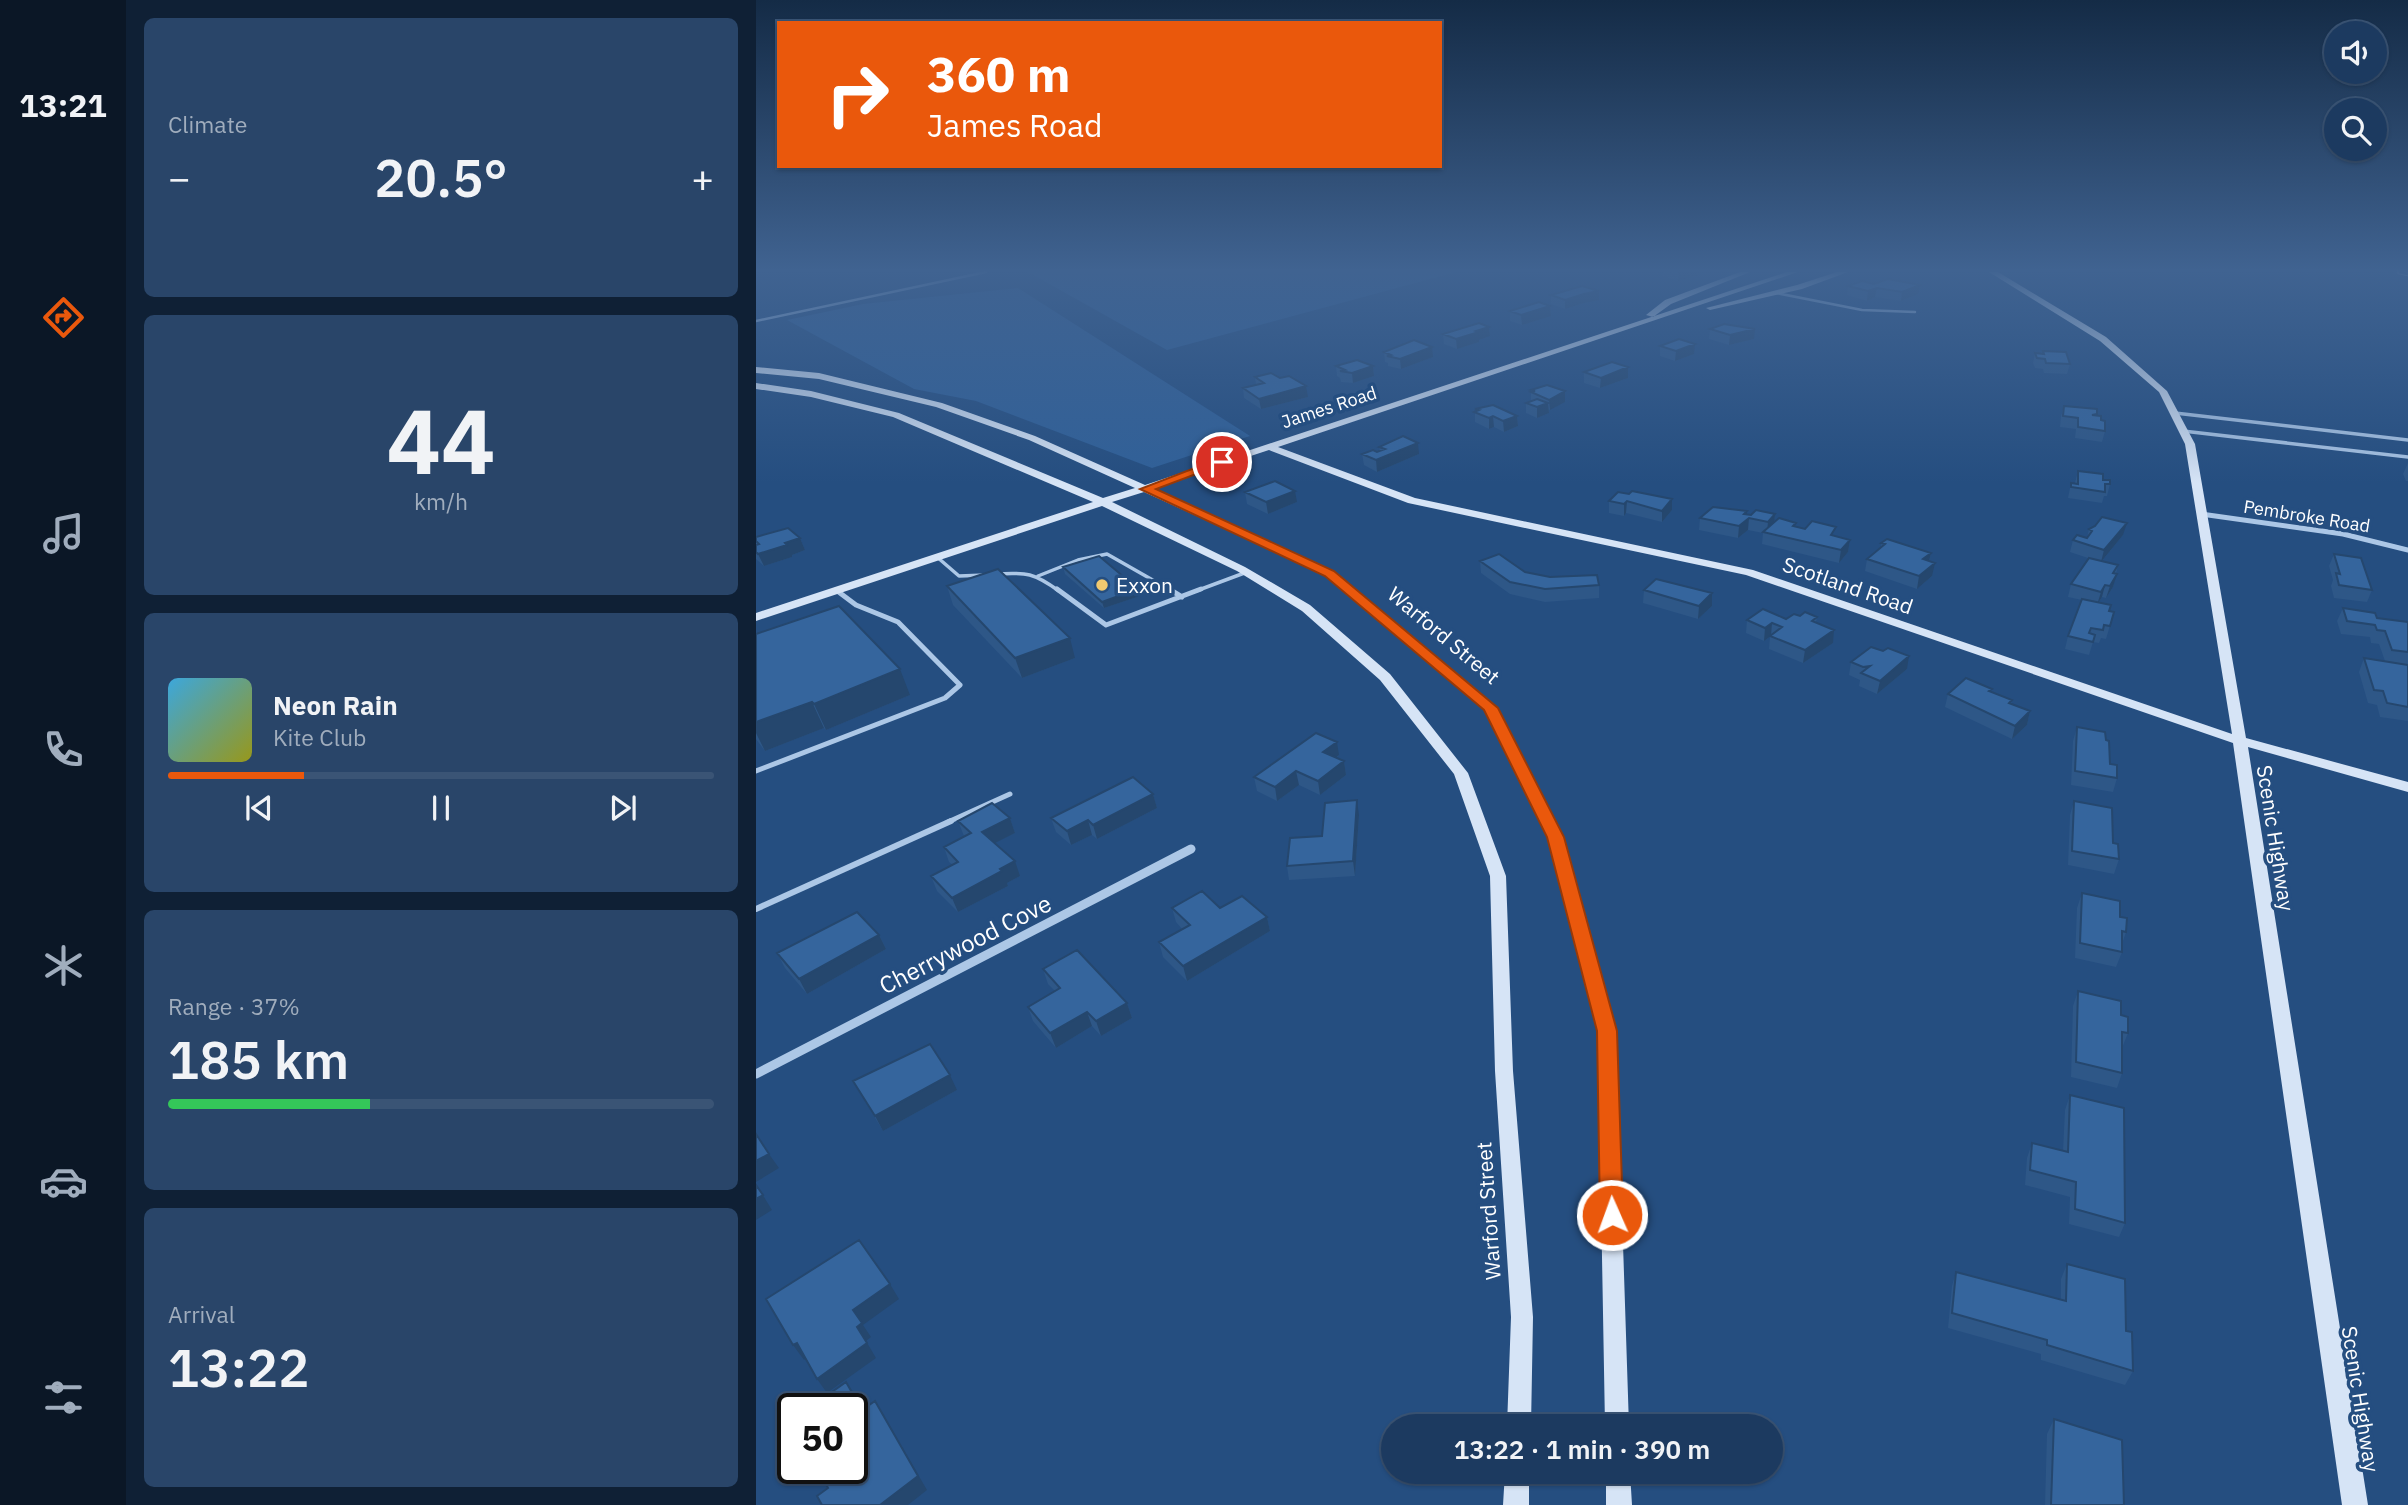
<!DOCTYPE html>
<meta charset="utf-8">
<style>
:root{--surface:#1c3a60;--page:#294569;--text:#f1f3f6;--muted:#a0adbd;--line:#3a5475;--accent:#ea580c}
body{margin:0;font-family:"IBM Plex Sans",sans-serif;background:var(--page);color:var(--text);height:100vh;display:flex;flex-direction:column;font-size:26px;white-space:nowrap}
*{box-sizing:border-box;margin:0}
p{font-size:23px;color:var(--muted)}
.icon{flex:none;width:38px;height:38px;fill:none;stroke:currentColor;stroke-width:2;stroke-linecap:round;stroke-linejoin:round}
.map{position:relative;flex:1;overflow:hidden}
.details{display:flex;flex-direction:column;gap:18px;padding:18px;background:#0f2035;width:630px}
.details>*{flex:none}
.guide{position:absolute;left:21px;top:21px;width:665px;height:147px;border-radius:0px;box-shadow:0 2px 5px #0004,0 0 0 2px var(--line);background:#ea580c;color:#fff;overflow:hidden}
.controls{position:absolute;left:1568px;top:21px;display:grid;gap:14px}
.controls a{display:grid;place-items:center;width:63px;height:63px;border-radius:50%;background:var(--surface);box-shadow:0 2px 5px #0004,0 0 0 2px var(--line);font-size:35px}
.speed{position:absolute;left:21px;top:1393px;display:flex;gap:14px;font-size:35px;font-weight:700;text-align:center}
.speed>*{display:grid;place-content:center;width:91px;height:91px;border-radius:50%;background:var(--surface);box-shadow:0 2px 5px #0004,0 0 0 2px var(--line);line-height:1}
.speed .limit{border:4px solid #111;border-radius:10px;background:#fff;color:#111}
.pin{position:absolute;display:grid;place-items:center;width:60px;height:60px;color:#fff;margin:-30px;border:4px solid #fff;border-radius:50%;box-shadow:0 2px 7px #0007}
.me{position:absolute;width:77px;margin:-38px;rotate:358deg;stroke-linejoin:round;filter:drop-shadow(0 0 5px #0008)}
.turn{display:flex;align-items:center;gap:24px;height:147px;padding:0 35px;font-size:32px}
.turn .icon{width:91px;height:91px;stroke-width:2.5}
.turn b{display:block;font-size:49px;line-height:60px}
.big{font-size:52px;font-weight:600;line-height:1.1}
.details .card{flex:1;display:flex;flex-direction:column;justify-content:center;gap:10px;min-width:0;padding:0 24px;border-radius:10px;background:var(--page)}
.details .dial{align-items:center;gap:0}
.dial b{font-size:91px;line-height:1}
.song{display:flex;align-items:center;gap:21px}
.cover{width:84px;height:84px;border-radius:10px;background:linear-gradient(135deg,hsl(200 70% 55%),hsl(60 70% 35%))}
.played{height:7px;border-radius:4px;background:linear-gradient(90deg,var(--accent) 25%,var(--line) 25%)}
.keys{display:flex;justify-content:space-around;direction:ltr}
.heat{display:flex;justify-content:space-between;align-items:center;font-size:38px;direction:ltr}
.charge{height:10px;border-radius:5px;background:linear-gradient(90deg,#34c759 37%,var(--line) 0)}
.trip{position:absolute;left:625px;top:1414px;width:402px;height:70px;border-radius:35px;background:var(--surface);box-shadow:0 2px 5px #0004,0 0 0 2px var(--line);font-weight:600;line-height:70px;text-align:center}
main{display:flex;flex:1;min-height:0}
.menu{display:flex;flex-direction:column;width:126px;justify-content:space-around;align-items:center;background:#0b1726;color:var(--muted)}
.menu .icon{width:49px;height:49px}
.menu .active{color:var(--accent)}
.menu b{font-size:32px;color:var(--text)}
.map>svg:first-child{display:block}
</style>
<main>
<nav class="menu">
<b>13:21</b>
<svg class="icon active" aria-label="directions" viewBox="0 0 24 24"><path d="M12 3l9 9-9 9-9-9zM9 14v-3h6M13 9l2 2-2 2"/></svg>
<svg class="icon" aria-label="music" viewBox="0 0 24 24"><path d="M9 18V5l10-2v13"/><circle cx="6" cy="18" r="3"/><circle cx="16" cy="16" r="3"/></svg>
<svg class="icon" aria-label="phone" viewBox="0 0 24 24"><path d="M5 4h4l2 5-3 2q2 4 5 5l2-3 5 2v4C11 20 4 13 5 4z"/></svg>
<svg class="icon" aria-label="climate" viewBox="0 0 24 24"><path d="M12 3v18M4 7l16 10M4 17L20 7"/></svg>
<svg class="icon" aria-label="car" viewBox="0 0 24 24"><path d="M5 17H2v-5l4-1 3-4h7l3 4 3 1v5h-3M9 17h6M6 11h13"/><circle cx="7" cy="17" r="2"/><circle cx="17" cy="17" r="2"/></svg>
<svg class="icon" aria-label="filters" viewBox="0 0 24 24"><path d="M4 7h16M4 17h16"/><circle cx="9" cy="7" r="2"/><circle cx="15" cy="17" r="2"/></svg>
</nav>
<section class="details">
<div class="card"><p>Climate</p>
<div class="heat"><a>−</a><b class="big">20.5°</b><a>+</a></div>
</div>
<div class="card dial"><b>44</b><p>km/h</p></div>
<div class="card">
<div class="song"><i class="cover"></i><div><b>Neon Rain</b><p>Kite Club</p></div></div>
<div class="played"></div>
<div class="keys"><svg class="icon" aria-label="previous" viewBox="0 0 24 24"><path d="M18 5L8 12l10 7zM5 5v14"/></svg><svg class="icon" aria-label="pause" viewBox="0 0 24 24"><path d="M8 5v14M16 5v14"/></svg><svg class="icon" aria-label="next" viewBox="0 0 24 24"><path d="M6 5l10 7-10 7zM19 5v14"/></svg></div>
</div>
<div class="card"><p>Range · 37%</p><b class="big">185 km</b><div class="charge"></div></div>
<div class="card"><p>Arrival</p><b class="big">13:22</b></div>
</section>
<div class="map">
<svg width="1652" height="1505" viewBox="0 0 1652 1505">
<rect width="100%" height="100%" fill="#254e80"/>
<path fill="#306098" d="M272,272H700L411,350Z
M262,288L494,436L396,468L220,401L158,389L31,320L107,304Z"/>
<g fill="none" stroke-linecap="round" stroke-linejoin="round">
<path stroke="#acc7e6" stroke-width="2.5" d="M1020,293L1106,310L1159,312
M0,321L230,272"/>
<path stroke="#acc7e6" stroke-width="3.5" d="M1419,413L1652,440
M1427,431L1652,457
M181,557L203,576L230,575
M240,574C271,572 278,573 303,591
M282,576L322,560L351,554L416,591
M440,591L491,572"/>
<path stroke="#acc7e6" stroke-width="5" d="M301,589L350,625L445,589
M413,589L426,597
M0,771L189,698L204,685L142,622L100,605L80,590
M192,822L254,794"/>
<path stroke="#acc7e6" stroke-width="6" d="M0,909L195,821"/>
<path stroke="#acc7e6" stroke-width="5" d="M1445,514L1587,534L1652,550"/>
<path stroke="#acc7e6" stroke-width="9" d="M0,1074L435,849"/>
<path fill="#d6e4f6" fill-rule="evenodd" d="M984,272H994L915,304L897,317L890,315L909,300Z
M1031,272H1042L522,447L659,498L997,570L1476,734L1429,444L1403,392L1344,341L1233,272H1242L1350,337L1411,391L1439,444L1490,738L1652,782V792L1492,747L1612,1505H1586L1477,743L990,575L652,503L513,450L397,488L578,571L739,705L807,837L860,1031L873,1426H849L842,1031L791,837L728,710L570,575L388,492L356,502L489,567L554,605L634,674L712,773L750,876L757,1071L777,1317L775,1426H751L755,1317L739,1071L734,876L698,774L624,680L546,611L481,571L346,506L0,621V613L337,502L137,417L55,397L0,389V383L55,391L143,413L347,498L379,488L273,440L180,407L63,379L0,373V367L63,373L186,403L279,436L389,485Z
M1081,272H1092L1046,289L954,310L950,308L1041,285Z
M749,1472H773V1505H747Z
M850,1472H874L876,1505H850Z"/>
<defs>
<path id="rail" d="M1643,272L1652,274"/>
</defs>
<use href="#rail" stroke="#fff" stroke-width="4.5"/>
<use href="#rail" stroke="#254e80" stroke-width="2.5" stroke-dasharray="9" stroke-linecap="butt"/>
</g>
<path fill="#2e5787" d="M906,272H943V275L922,281L906,276Z
M1106,281L1162,294L1145,301L1119,297L1111,301L1091,295L1092,286Z
M795,295L843,300L828,303L809,309L795,304Z
M794,306L795,316L766,325L754,321V311Z
M733,327L734,336L723,340V342L701,349L688,344L687,334Z
M954,329L998,339L973,345L953,339Z
M904,346L938,354L919,361L904,356Z
M1287,351L1314,364L1311,374L1288,373L1287,369L1279,368L1277,363L1279,353L1287,354Z
M628,352L677,357L645,369L632,366V363L629,362Z
M580,366H617L618,376L597,383L585,382L584,378L581,376Z
M872,367V378L844,388L828,383V372Z
M499,377L552,397L505,409L488,398L487,388L500,385Z
M775,390L809,391V402L793,410V413L781,418L770,413V403L775,401Z
M1308,406L1341,416L1345,420L1349,431L1346,442L1319,438L1320,429L1304,427L1305,416Z
M719,409L761,416L762,426L748,432L738,427L733,429L719,422Z
M623,447L663,454L621,472L608,465L606,454L624,451Z
M1652,463V481H1650L1647,474Z
M1322,471L1347,480L1354,484L1351,496H1348L1346,503L1312,498L1315,483H1319Z
M489,492L541,502L512,514L491,504Z
M873,494L916,499V510L906,522L870,513L868,516L853,513V501Z
M990,514L995,515L1019,514L1018,523L1094,540L1092,552L1083,563L1006,544L1007,533L992,530L982,538L943,530L944,518Z
M1333,529L1367,535L1346,561L1362,565L1357,587L1350,598L1346,597L1343,602L1353,611L1358,612L1350,639L1345,638L1343,643L1337,642L1333,655L1309,649L1312,636L1326,600L1312,597L1315,584L1335,559L1314,552L1317,540L1331,538Z
M0,537L44,538L49,550L36,555V557L8,566L0,559Z
M1125,543L1175,553L1173,561L1176,576L1161,589L1109,571L1111,559L1125,548Z
M1578,554L1616,590L1611,602L1578,598L1575,586L1577,580L1573,566Z
M724,561L794,577L843,585V598L789,602L754,594L725,573Z
M307,567L384,596L348,608L309,574Z
M191,586L319,658L266,678L197,605Z
M888,590L956,593V606L942,619L887,603Z
M1587,608L1621,618L1652,622V721L1624,717L1621,705L1612,703L1603,672L1608,658L1629,661L1623,644L1615,643L1614,637L1585,634L1581,621Z
M1044,616L1061,617L1060,622L1077,643L1047,663L1013,649L1014,637L1008,641L990,633L991,620L1030,619Z
M0,634L154,695L70,730L68,728L9,751L0,739Z
M1095,662L1151,669L1121,694L1103,686L1104,680L1093,675Z
M1235,691L1256,700L1255,704L1274,711L1271,725L1256,739L1189,707L1192,694Z
M1321,727L1350,740L1354,764L1361,778L1357,792L1315,785L1317,741Z
M583,755L580,758L588,761L590,775L564,795L543,785L521,801L501,791L498,777Z
M397,794L401,808L341,839L336,835L315,845L300,832L295,818Z
M1318,801L1357,843L1363,859L1358,874L1312,865L1314,815Z
M603,815L599,876L533,880L531,866L566,836Z
M254,818L259,833L238,843L264,876L251,883L252,886L202,912L181,891L175,876L197,865L193,862L188,847L208,836L202,821Z
M1326,893L1364,917L1370,932L1366,944V952L1360,967L1319,958L1321,908Z
M416,908H464L511,917L514,931L431,981L407,957L403,942L426,929L420,922Z
M123,935L130,949L51,994L29,968L21,953Z
M287,969L371,1003L376,1018L345,1036L336,1026L300,1048L277,1021L272,1007L299,991L292,984Z
M1322,991L1365,1015L1372,1033L1366,1048V1073L1361,1088L1315,1077L1317,1006Z
M97,1081L201,1090L127,1131Z
M1314,1095L1369,1223L1363,1237L1313,1224L1314,1197L1269,1185L1271,1158L1276,1143L1307,1151L1309,1110Z
M1311,1264L1370,1331L1377,1371L1369,1385L1285,1360V1354L1192,1328L1196,1286L1200,1272L1305,1300V1279Z
M1298,1419L1368,1505H1289L1291,1434Z"/>
<path fill="#25476e" d="M923,272H943V275L922,281Z
M1164,285L1162,294L1145,301L1146,292Z
M1121,288L1119,297L1111,301L1112,291Z
M843,291V300L828,303L809,309V300L828,294Z
M794,306L795,316L766,325L765,315Z
M733,327L734,336L723,340V342L701,349L700,339Z
M999,329L998,339L973,345L974,335Z
M939,344L938,354L919,361L920,351Z
M676,347L677,357L645,369L644,359Z
M617,366L618,376L597,383L596,373Z
M872,367V378L844,388L845,378Z
M550,386L552,397L505,409L503,399Z
M809,391V402L794,410L793,400Z
M792,403L793,413L781,418V407Z
M737,416L738,427L733,429V418Z
M761,416L762,426L748,432L747,421Z
M662,443L663,454L621,472L620,460Z
M539,491L541,502L512,514L510,502Z
M916,499V510L906,522V511Z
M871,501L870,513L868,516V504Z
M991,511L990,520L993,518L992,530L982,538L983,526L988,514Z
M1019,514L1018,526L1011,534L1012,522Z
M1371,523L1367,535L1345,562L1348,550Z
M44,538L49,550L36,555V557L8,566L2,554L29,543Z
M1094,540L1092,552L1083,563L1085,550Z
M1175,553L1172,565L1167,559Z
M1179,563L1176,576L1161,589L1163,576Z
M1361,574L1357,587L1350,598L1354,586Z
M1349,585L1346,597L1341,605L1345,592Z
M382,589L384,596L348,608L346,602Z
M956,593V606L942,619L943,606Z
M1016,623L1015,636L1008,641L1009,628Z
M1078,630L1077,643L1047,663L1049,650Z
M314,638L319,658L266,678L259,658Z
M1153,656L1151,669L1121,694L1124,681Z
M144,669L154,695L70,730L58,704Z
M56,702L68,728L9,751L0,733V722Z
M1274,711L1271,725L1256,739L1259,726Z
M581,742L583,755L569,766L567,752Z
M588,761L590,775L564,795L562,781Z
M540,771L543,785L521,801L519,787Z
M397,794L401,808L341,839L337,825Z
M601,800L603,815L599,876L597,861Z
M254,818L259,833L231,847L226,832Z
M332,820L336,835L315,845L311,831Z
M259,861L264,876L251,883L252,886L202,912L196,898Z
M511,917L514,931L431,981L427,966Z
M123,935L130,949L51,994L43,979Z
M371,1003L376,1018L345,1036L340,1021Z
M331,1012L336,1026L300,1048L294,1033Z
M194,1075L201,1090L127,1131L119,1116Z
M13,1154L23,1168L0,1182V1161Z
M0,1184L16,1210L0,1220Z
M134,1284L143,1299L107,1325L115,1337L110,1341L120,1358L71,1393L61,1379L101,1327L97,1310Z
M41,1343L51,1357L48,1360L37,1345Z
M90,1382L100,1396L116,1425L106,1410Z
M119,1401L128,1416L171,1490L152,1505H124Z"/>
<path fill="#35659d" stroke="#25476e" stroke-width="2" d="M1132,279L1164,285L1146,292L1121,288L1112,291L1092,286L1106,281L1118,284Z
M826,286L843,291L828,294L809,300L795,295Z
M783,302L794,306L765,315L754,311Z
M723,323L733,327L720,331L723,332L700,339L687,334Z
M968,324L999,329L974,335L954,329Z
M923,339L939,344L920,351L904,346Z
M658,340L676,347L644,359L631,356L635,355L628,352Z
M1287,351L1310,352L1314,364L1290,363L1289,359L1281,358L1279,353L1288,354Z
M601,360L617,366L596,373L584,371L589,370L580,366Z
M856,362L872,367L845,378L828,372Z
M515,373L524,378L533,376L550,386L503,399L487,388L508,383L499,377Z
M791,385L809,391L793,400L775,392L779,391L775,390Z
M781,399L792,403L781,407L770,403Z
M737,405L761,416L747,421L737,416L733,418L718,412L723,410L719,409Z
M1308,406L1341,409V414L1336,415L1345,416V420L1349,421V431L1322,427V418L1307,416Z
M647,436L662,443L620,460L606,454L617,450L621,452L629,449L623,447Z
M1322,471L1347,474V480H1354V484H1349V492L1315,487V483L1322,484Z
M519,481L539,491L510,502L489,492Z
M876,491L916,499L906,511L871,501L868,504L853,501L862,492L873,494Z
M957,507L991,511L988,514L995,515L1000,510L1019,514L1012,522L993,518L983,526L944,518Z
M1346,517L1371,523L1348,550L1317,540L1321,535L1331,538L1336,531L1333,529L1339,526Z
M1023,518L1040,523L1037,526L1049,529L1056,521L1080,527L1075,535L1094,540L1085,550L1007,532Z
M32,528L44,538L29,543L31,545L2,554L0,552V545L3,544L0,541V537Z
M1131,539L1175,553L1167,559L1179,563L1163,576L1111,559L1129,544L1125,543Z
M743,554L769,572L794,577L841,575L843,585L789,589L754,582L724,561Z
M1578,554L1605,558L1616,590L1583,585L1580,573L1584,574Z
M343,556L382,589L346,602L307,567Z
M1333,558L1362,565L1357,573L1361,574L1354,586L1349,585L1345,592L1315,584Z
M242,569L314,638L259,658L191,586Z
M900,579L956,593L943,606L888,590Z
M1326,599L1355,605L1353,611L1358,612L1354,626L1348,625L1347,630L1335,628L1333,633L1339,635L1337,642L1312,636Z
M83,606L144,669L58,704L56,702L0,722V634Z
M1587,608L1619,613L1621,618L1652,622V652L1636,650L1629,631L1621,630L1619,625L1591,621Z
M1007,609L1030,619L1038,614L1044,616L1049,612L1061,617L1056,621L1078,630L1049,650L1014,636L1026,627L1016,623L1009,628L991,620Z
M1115,647L1127,651L1132,648L1153,656L1124,681L1105,673L1114,666L1107,667L1095,662Z
M1608,658L1652,665V707L1631,703L1627,691L1618,690Z
M1210,678L1236,689L1233,691L1256,700L1253,703L1274,711L1259,726L1192,694Z
M1321,727L1349,732L1350,740L1353,741L1354,764L1361,765V778L1319,771Z
M560,733L581,742L567,752L588,761L562,781L540,771L519,787L498,777Z
M377,777L397,794L337,825L332,820L311,831L295,818Z
M601,800L597,861L531,866L534,838L566,836L569,803Z
M1318,801L1356,808L1357,843L1362,844L1363,859L1316,851Z
M236,803L254,818L226,832L259,861L244,869L246,871L196,898L175,876L202,862L188,847L215,833L202,821Z
M446,891L464,908L486,896L511,917L427,966L403,942L434,925L416,908Z
M1326,893L1364,901V917L1371,918L1370,932L1366,931V952L1324,943Z
M101,912L123,935L43,979L21,953Z
M321,950L371,1003L340,1021L331,1012L294,1033L272,1007L304,988L287,969Z
M1322,991L1365,1001V1015L1372,1017V1033L1366,1032V1073L1320,1062Z
M174,1044L194,1075L119,1116L97,1081Z
M1314,1095L1368,1108L1369,1223L1319,1209L1320,1182L1274,1170L1276,1143L1312,1152Z
M0,1134L13,1154L0,1161Z
M0,1185L7,1195L0,1199Z
M103,1240L134,1284L97,1310L106,1323L101,1327L111,1343L61,1379L41,1343L37,1345L10,1299Z
M1311,1264L1369,1279L1370,1331L1376,1332L1377,1371L1291,1345V1340L1196,1313L1200,1272L1310,1301Z
M90,1382L106,1410L119,1401L162,1476L124,1505H66L61,1496L72,1488L62,1468H96V1409H52Z
M1298,1419L1366,1440L1368,1505H1295Z"/>
<linearGradient id="sky" x2="0" y2="1"><stop stop-color="#142b46"/><stop offset="0.56" stop-color="#406391"/><stop offset="1" stop-color="#406391" stop-opacity="0"/></linearGradient>
<rect width="1652" height="483" fill="url(#sky)"/>
<path fill="#ea580c" stroke="#983908" stroke-width="2" d="M462,459L472,462L400,489L578,571L742,708L808,837L861,1031L867,1215L864,1223L856,1226L847,1223L844,1215L841,1031L791,837L728,710L569,576L384,489Z"/>
<circle fill="#f0c970" stroke="#254e80" stroke-width="2.5" cx="346" cy="585" r="7"/>
<g text-anchor="middle" dominant-baseline="central" stroke-width="7" stroke-linejoin="round" paint-order="stroke">
<g font-size="18" fill="#fff" stroke="#254e80">
<text transform="translate(573 407) rotate(-18)">James Road</text>
<text transform="translate(1551 516) rotate(9)">Pembroke Road</text>
</g>
<g font-size="21" fill="#fff" stroke="#254e80" text-anchor="start">
<text x="360" y="585">Exxon</text>
</g>
<g font-size="21" fill="#fff" stroke="#254e80">
<text transform="translate(1092 585) rotate(19)">Scotland Road</text>
<text transform="translate(688 635) rotate(40)">Warford Street</text>
<text transform="translate(1520 838) rotate(81)">Scenic Highway</text>
<text transform="translate(732 1211) rotate(-94)">Warford Street</text>
<text transform="translate(1605 1399) rotate(81)">Scenic Highway</text>
</g>
<g font-size="24" fill="#fff" stroke="#254e80">
<text transform="translate(209 944) rotate(-27)">Cherrywood Cove</text>
</g>
</g>
</svg>
<div class="controls">
<a><svg class="icon" aria-label="sound" viewBox="0 0 24 24"><path d="M4 9h4l5-4v14l-5-4H4zM17 9q2 3 0 6"/></svg></a>
<a><svg class="icon" aria-label="search" viewBox="0 0 24 24"><circle cx="10" cy="10" r="6"/><path d="M15 15l6 6"/></svg></a>
</div>
<div class="speed"><div class="limit">50</div></div>
<div class="pin" style="left:466px;top:462px;background:#d93025"><svg class="icon" aria-label="arrive" viewBox="0 0 24 24"><path d="M6 21V4h12l-3 4 3 4H6"/></svg></div>
<svg class="me" style="left:856px;top:1215px" viewBox="-20 -20 40 40"><circle r="17" fill="#ea580c" stroke="#fff" stroke-width="3"/><path d="M0-11L8 9 0 5-8 9z" fill="#fff"/></svg>
<div class="trip">13:22 · 1 min · 390 m</div>
<div class="guide">
<div class="turn"><svg class="icon" aria-label="right" viewBox="0 0 24 24"><path d="M7 20v-9h11M14 6l5 5-5 5"/></svg><div><b>360 m</b>James Road</div></div>
</div>
</div>
</main>
